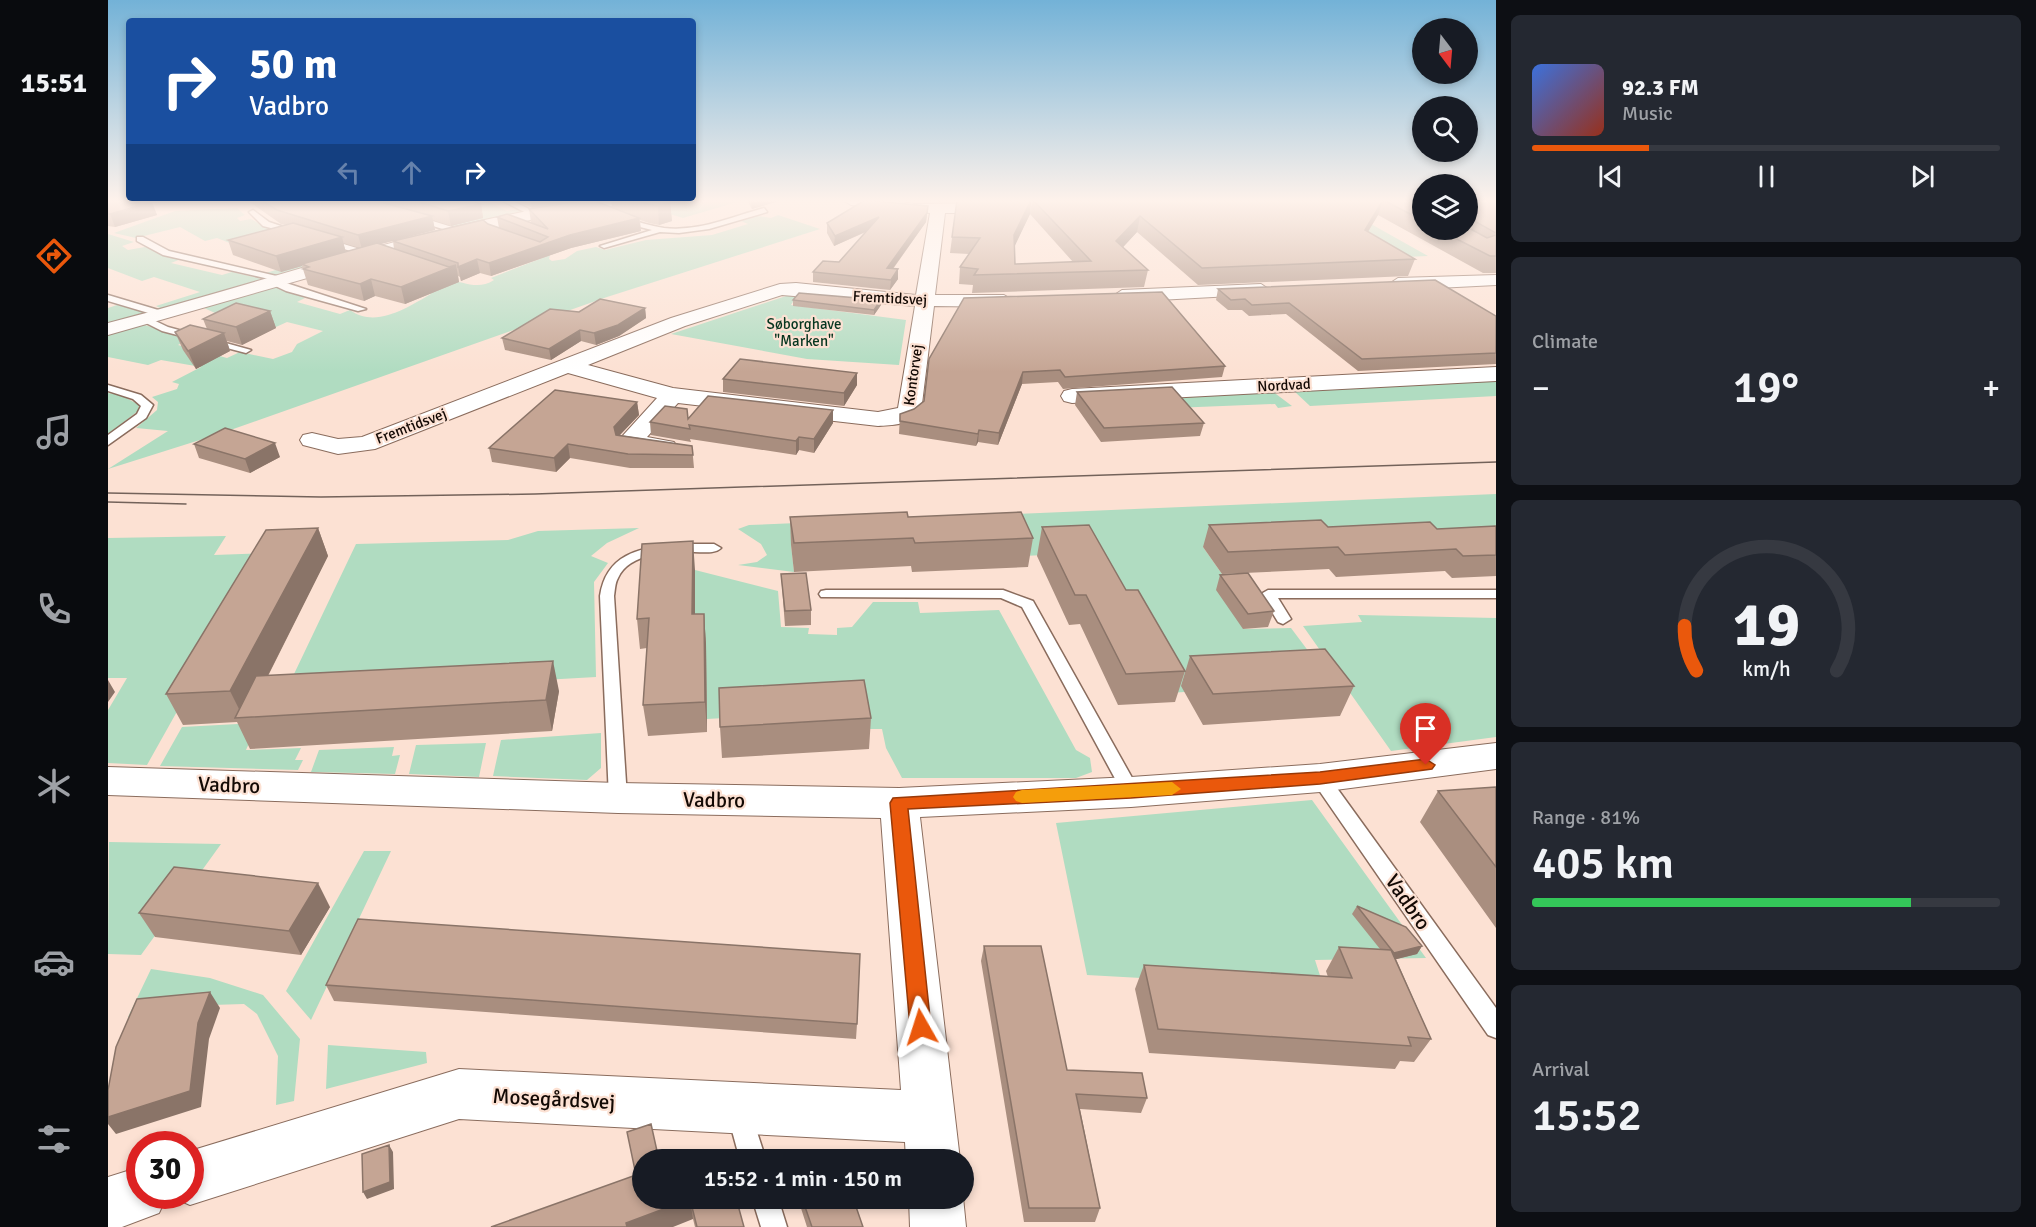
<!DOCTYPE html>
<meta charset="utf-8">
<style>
:root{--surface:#171b24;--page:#242831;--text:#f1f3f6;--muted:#9ea1a6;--line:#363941;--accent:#ea580c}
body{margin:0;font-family:Signika,sans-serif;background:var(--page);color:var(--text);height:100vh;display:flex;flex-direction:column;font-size:22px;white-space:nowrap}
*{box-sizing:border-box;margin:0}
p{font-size:20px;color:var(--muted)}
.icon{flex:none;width:33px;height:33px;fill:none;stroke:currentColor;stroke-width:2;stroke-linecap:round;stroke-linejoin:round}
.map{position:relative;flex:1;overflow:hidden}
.panel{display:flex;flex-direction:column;gap:15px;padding:15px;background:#0d0f14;width:540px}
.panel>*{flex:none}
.guide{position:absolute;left:18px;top:18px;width:570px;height:183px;border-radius:6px;box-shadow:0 3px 9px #0003;background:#1a4fa0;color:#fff;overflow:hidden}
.needle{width:39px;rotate:164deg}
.tools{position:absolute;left:1304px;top:18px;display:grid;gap:12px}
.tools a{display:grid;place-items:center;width:66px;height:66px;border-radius:50%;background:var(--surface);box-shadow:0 3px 9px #0003;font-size:30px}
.speed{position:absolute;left:18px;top:1131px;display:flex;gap:12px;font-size:30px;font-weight:700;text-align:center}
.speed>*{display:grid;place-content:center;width:78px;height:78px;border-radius:50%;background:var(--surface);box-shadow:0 3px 9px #0003;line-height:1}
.speed .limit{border:9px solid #d22;background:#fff;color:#111}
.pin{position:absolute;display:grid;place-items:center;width:51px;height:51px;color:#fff;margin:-62px -26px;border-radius:50% 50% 50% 0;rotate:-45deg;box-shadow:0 0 6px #0007}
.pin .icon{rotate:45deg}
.me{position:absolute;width:66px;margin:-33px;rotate:354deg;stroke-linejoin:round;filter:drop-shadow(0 0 4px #0008)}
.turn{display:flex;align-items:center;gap:21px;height:126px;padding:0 24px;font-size:27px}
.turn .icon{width:78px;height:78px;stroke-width:2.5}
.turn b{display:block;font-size:42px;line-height:51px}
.lanes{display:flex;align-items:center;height:57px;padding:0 24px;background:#0003;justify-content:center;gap:30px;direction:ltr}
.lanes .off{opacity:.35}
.big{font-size:45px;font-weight:600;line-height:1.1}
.panel .card{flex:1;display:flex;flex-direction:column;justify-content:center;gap:9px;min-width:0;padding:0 21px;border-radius:9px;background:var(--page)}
.panel .dial{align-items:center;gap:0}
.dial svg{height:156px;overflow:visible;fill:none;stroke:var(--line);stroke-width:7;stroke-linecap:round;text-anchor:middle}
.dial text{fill:var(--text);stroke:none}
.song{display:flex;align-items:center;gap:18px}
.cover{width:72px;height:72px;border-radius:9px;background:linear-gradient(135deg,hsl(220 70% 55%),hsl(10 70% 35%))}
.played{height:6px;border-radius:3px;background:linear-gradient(90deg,var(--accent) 25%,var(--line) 25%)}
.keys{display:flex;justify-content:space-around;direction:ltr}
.heat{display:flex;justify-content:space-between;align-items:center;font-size:33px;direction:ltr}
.charge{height:9px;border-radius:4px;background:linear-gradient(90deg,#34c759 81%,var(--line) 0)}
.trip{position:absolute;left:524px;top:1149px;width:342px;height:60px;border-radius:30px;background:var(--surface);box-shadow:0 3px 9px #0003;font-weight:600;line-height:60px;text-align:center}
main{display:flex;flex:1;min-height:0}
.tabs{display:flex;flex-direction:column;width:108px;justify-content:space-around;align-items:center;background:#090b0e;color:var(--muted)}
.tabs .icon{width:42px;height:42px}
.tabs .on{color:var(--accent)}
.tabs b{font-size:27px;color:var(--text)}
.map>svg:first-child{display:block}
</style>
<main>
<nav class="tabs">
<b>15:51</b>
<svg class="icon on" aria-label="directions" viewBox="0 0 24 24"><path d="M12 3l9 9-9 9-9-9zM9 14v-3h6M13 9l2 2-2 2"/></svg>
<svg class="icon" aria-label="music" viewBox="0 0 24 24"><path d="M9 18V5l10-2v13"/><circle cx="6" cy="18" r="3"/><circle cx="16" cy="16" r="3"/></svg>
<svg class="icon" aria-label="phone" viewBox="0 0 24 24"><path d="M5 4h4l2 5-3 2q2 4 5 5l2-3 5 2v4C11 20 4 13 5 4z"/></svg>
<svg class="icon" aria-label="climate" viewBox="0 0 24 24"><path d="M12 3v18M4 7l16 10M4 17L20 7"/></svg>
<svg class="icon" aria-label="car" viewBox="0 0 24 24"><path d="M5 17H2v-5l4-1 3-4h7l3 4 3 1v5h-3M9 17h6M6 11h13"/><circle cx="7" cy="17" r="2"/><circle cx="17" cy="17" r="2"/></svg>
<svg class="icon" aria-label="filters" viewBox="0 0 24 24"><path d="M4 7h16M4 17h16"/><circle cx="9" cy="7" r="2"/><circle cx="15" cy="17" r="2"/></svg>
</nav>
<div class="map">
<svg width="1388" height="1227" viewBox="0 0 1388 1227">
<rect width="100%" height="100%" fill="#fce1d3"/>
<path fill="#b0dcc1" d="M316,200H377L399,211L410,209L416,213L345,228L339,225L371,217Z
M541,200H636L575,218L532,205L501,211L494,206Z
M129,208L137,215L129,218L132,221L143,219L154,225L242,250L235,252L237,255L167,275L158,273L194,262L142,251L109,238L97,241L72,227L28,238L6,233L67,211Z
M670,215L712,229L499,297L114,433L0,469L60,431L28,428L49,410L50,402L44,397L69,389L71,384L64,382L93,367L53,360L40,365L0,357V334L37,325L80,339L70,345L119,358L132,352L165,359L184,352L189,344L215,331L179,322L168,327L107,313L96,308L165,286L197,298L189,302L232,314L242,310C268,329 300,307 323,294L291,285C306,284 324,279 339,280C356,281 369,291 386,280L383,278L442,255L441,259L444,261L457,259L469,251L488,247L497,250L538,240L604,235L640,224L633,221L650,216L663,218Z
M1243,224H1263L1320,256L1297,257Z
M0,234L26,242L14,246L20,250L37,247L73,259L63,263L114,275L124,272L154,279L54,309L48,306L92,292L46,277L34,281L0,268Z
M681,295H689L683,305L798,320L791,365L699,359L563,334Z
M9,305L39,313L0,323V308Z
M1388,381V396L1202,406L1186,391Z
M1164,391L1184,406L1170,408L1167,404L991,411L999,400Z
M0,393L13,395L31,405L30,411L0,434Z
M1388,494V547H1095L1114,574L1135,588V629L1183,628L1216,672L1076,692L1062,693L975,553L916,556L683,545L686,572L630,565L649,562L659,555L653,544L630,529L641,525Z
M531,528L499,543L483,556L500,563L486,582L488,677L176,695L248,544L400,540L430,531Z
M118,536L106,555L158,553L39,765L0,763V710L19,678H0V538Z
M587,570L670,591L673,627L701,628L700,634L729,635V628L744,627L765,602H810L812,613L891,610L968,750L982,758L984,772L968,778H794L778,748L774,729H758L754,710L599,719L587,644Z
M1250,615L1388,618V737L1283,751L1195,626L1254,622Z
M150,723L138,750L193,748L187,760H195L190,770L52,766L74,727Z
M493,733V768L479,780L385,776L393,740Z
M378,743L371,777L301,774L308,745Z
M286,747L284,756L292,755L287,774L203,772L211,750Z
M1204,800L1318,958L1207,960L1216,988L979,975L948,823Z
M1,842L113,844L33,955L0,954Z
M256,851H283L203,1020L178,991Z
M43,969L102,978L155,995L192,1039L186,1101L168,1105L170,1056L149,1014L136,1004L71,1006L20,1017Z
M220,1045L318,1052L319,1063L218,1089Z"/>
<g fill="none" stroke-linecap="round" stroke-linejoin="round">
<defs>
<path id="lane" d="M393,200H403L431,214L424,216Z
M656,208L659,212L601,229L571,233L552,232L496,248L492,246L544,230L512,222L515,218C529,221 542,226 556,228C591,232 623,217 656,208Z
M145,210L161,222L194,233L190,235L155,226L141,212Z
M308,216L351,229L352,231L348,233L305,220Z
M29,237H35L61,251L173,277L172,281L258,309L250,311L178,291L161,283V279L55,255L29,241Z
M219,239L262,252L263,254L259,256L216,243L215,241Z
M0,295L57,312L59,314L54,317L0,301Z
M37,316L60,327L143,350L138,353L54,331L34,321L32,319Z
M0,385L33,395L45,405L38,418L0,445V435L29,414L33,406L25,399L0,391Z
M566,544H606L613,548C607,554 595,552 586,552C563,552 521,552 510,578C507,583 507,590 506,596L519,798L517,803L510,805L503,803L501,798L492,596C498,555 530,548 566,544Z
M718,590H895L925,601L1032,792L1029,797L1023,799L1017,797L914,607L893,598L713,597L711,594L713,591Z
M1160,590H1388V598H1170L1183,619L1175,624L1170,622L1153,594Z
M1212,771L1218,773L1388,1008V1038L1380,1035L1206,783L1203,778L1206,773Z
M632,1104L641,1107L658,1160H632L620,1116L623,1107Z
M644,1198H670L679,1227H653Z"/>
<path id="street" d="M484,200H523L515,205L449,214L325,242L0,335V323C161,281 319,224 484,200Z
M735,200H776L807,204L891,203L899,208L891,213H837L827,295H896L906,301L896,307L826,306L813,412C804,425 784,425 770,426L570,403L539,437L566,442L569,447L566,452C549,456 529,451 512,447L509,442L549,398L460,373L267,449L230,454L195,445L192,440L195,435L204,433L230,439L254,437L563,318L672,284L688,283L808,295L822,213L743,205ZM674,295L807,306L790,408L770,412L565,388L480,365L577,326Z
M1388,275V285L1290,290L1281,284L1290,278Z
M1153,284L1162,290L1160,294L1014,302L1005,296L1014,290Z
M1388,367V381L964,403L956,401L953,396L956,391L964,389Z
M1388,743V769L1212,792L1023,807L812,817L852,1160H798L797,1142L351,1119L82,1205L62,1196H82V1151L351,1069L793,1090L773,818L510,813L0,795V767L510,783L791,788L1023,777L1212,764Z
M32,1167V1196H59L51,1213L14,1227H0V1177Z
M855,1197L858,1227H802L801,1198Z"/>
</defs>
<use href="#lane" stroke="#8a6c5d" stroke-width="3"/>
<use href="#street" stroke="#8a6c5d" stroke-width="2"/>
<use href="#lane" fill="#fff" fill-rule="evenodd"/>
<use href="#street" fill="#fff" fill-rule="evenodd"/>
<path stroke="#73625a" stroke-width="1.5" d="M0,493L213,497L427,494L1388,462
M0,502L78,504"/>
</g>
<path fill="#a98e7f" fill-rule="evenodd" d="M0,200H108L44,203L49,215L7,227L0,226Z
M139,200H362L373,204L375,218L343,226L325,220L327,230L272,244L286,249L285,241L380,224L391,228L389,217L424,223L423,222L421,209L504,207L503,200H560L562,202L564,221L551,225L541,223L532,220L533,231L463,248L383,276L372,273L353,281L352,277L350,276L351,282L297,304L267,296L256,301L200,285L194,266L173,272L125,255L120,240L178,225L173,224ZM235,243L252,248L238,252Z
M405,200H471L424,208Z
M639,200H670L671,201L644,209Z
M809,200H834L833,202Z
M849,200H1304L1310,202L1311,200H1314V230H1359V200H1388V273H1375L1270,215L1260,232L1307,259L1300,276L1090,285L1029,232L1015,247L1040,270L1036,287L864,293L865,285L851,284L852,267L861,254L842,253ZM923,201H924L922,214L965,262L907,264L906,246L922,214Z
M819,215L818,222L785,269L790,279L782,290L705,282V272L731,262L758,232L726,246L719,233V223Z
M1110,289L1388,316V364L1250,371L1178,314L1141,316L1134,310H1120L1108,300Z
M685,300H773V305L766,315L685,306Z
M537,308L538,318L511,336L488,345L473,341L443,360L397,350L394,338L471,312Z
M162,311L168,328L134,345L119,341L122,351L88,369L75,350L67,332L99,329L95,319Z
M821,359L1117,366L1114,377L955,389L950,382L914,384L890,445L870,442L868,446L791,434L792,414L806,409L816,401Z
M749,373V385L736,406L615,392V379Z
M969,392L1096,423L1092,436L993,442L967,405Z
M529,402L531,415L512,435L584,446L586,468H522L462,458L448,472L384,462L381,448Z
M725,410V423L706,453L691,450L688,455L582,439L583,442L543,435L542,422L580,419Z
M86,444L172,457L142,473L91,458Z
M682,517H800L925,538L920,567L804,572L803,566L686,572L683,545Z
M1101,525L1329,529L1388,526V576L1344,578L1337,571L1228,577L1221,569L1114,574L1095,547Z
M934,527L1018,590L1077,671L1067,702L1010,705L972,624L961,625L929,556Z
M210,528L220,556L160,676L451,691L444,731L142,749L129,722L75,725L58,694Z
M587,570V614H596L598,644L599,732L540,736L535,705L539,648L532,649L529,619Z
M673,574L703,610V625L677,626Z
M1112,575L1166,611L1160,627L1135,629L1108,590Z
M1082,656L1246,686L1232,716L1095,725L1073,686Z
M763,718L761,749L614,758L612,727Z
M1388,787V928L1312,822L1330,791Z
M1249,906L1314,946L1309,954L1288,959L1323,1039L1306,1062L1292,1061L1287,1069L1041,1053L1027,989L1036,965L1220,977L1218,971L1231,947L1272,949L1244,914Z
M222,907L193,955L47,937L31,913Z
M876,946L959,1070L1039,1098L1033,1113L972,1109L992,1208L987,1222H916L873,961Z
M218,985L749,1024L748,1039L226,1001Z
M534,1198H628L636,1227H587L585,1219Z
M691,1198H745L755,1227H699L691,1202Z"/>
<path fill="#8a7468" d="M423,200H471L424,208Z
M643,200H670L671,201L644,209Z
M923,200L922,214L904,252L906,235Z
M1275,200L1270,215L1251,246L1257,230Z
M44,202L49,215L7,227L2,214Z
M562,202L564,221L551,225L550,206Z
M373,204L375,218L343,226L340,211Z
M820,206L818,222L778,278L779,268Z
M324,216L327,230L254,249L250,235Z
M1032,216L1029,232L1005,258L1008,241Z
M771,217L770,226L726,246L727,236Z
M531,218L533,231L463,248L383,276L381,263L462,235Z
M234,237L238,253L194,264V266L173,272L168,256Z
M369,259L372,273L353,281L350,267Z
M348,265L351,282L297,304L293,287Z
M790,269V279L782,290L783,280Z
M263,279L267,296L256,301L252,284Z
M773,300V305L766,315V310Z
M537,308L538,318L511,336L488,345L486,333Z
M162,311L168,328L134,345L128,327Z
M472,330L473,341L443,360L441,349Z
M116,333L122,351L88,369L80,351Z
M915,372L914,384L890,445L891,433Z
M749,373V385L736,406V393Z
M529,402L531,415L507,440L506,427Z
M725,410V423L706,453V439Z
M871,430L870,442L868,446L870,434Z
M691,437V450L688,455V441Z
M167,443L172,457L142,473L137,459Z
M460,444L462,458L448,472L446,458Z
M210,528L220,556L139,717H135L122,691Z
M585,541L587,570V644L584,614Z
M596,614L598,644L599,732L597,702Z
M445,661L451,691L444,731L438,700Z
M0,680L7,692L0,702Z
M210,883L222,907L193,955L181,931Z
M1314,946L1309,954L1281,961L1286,953Z
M102,992L112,1008L101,1039L93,1107L8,1134L0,1124V1117L90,1023Z
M281,1145L285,1152L286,1189L259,1199L255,1192Z
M582,1199L585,1219L565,1227H519L518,1223Z"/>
<path fill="#c5a594" stroke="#8a7468" stroke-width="1.5" d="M0,200H38L44,202L2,214H0Z
M153,200H265L324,216L250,235L169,210Z
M305,200H362L373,204L340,211Z
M477,200H485L531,218L462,235L381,263L369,259L350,267V263L285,241L375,220L380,224L432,242L440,237L389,217L399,214L440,229L421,209Z
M529,200H560L562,202L550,206L539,204Z
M757,200L820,206L819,213L779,268L790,269L783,280L705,272L715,261L731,262L771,217L727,236L719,223Z
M849,200H923L906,235L907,264L983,261L925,200H1275L1257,230L1307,259L1094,268L1032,216L1008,241L1040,270L866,275L870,269L852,267L872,238L844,237Z
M1275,200H1304L1314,204V220Z
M1359,200H1388V233L1359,217Z
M185,223L234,237L168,256L120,240Z
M1359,227L1379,238L1388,235V256H1382L1331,230H1359Z
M269,243L341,267L348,265L293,287L263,279L252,284L195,269L201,267L194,264Z
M1327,280L1388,316V353L1254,359L1181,303L1144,305L1137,299L1123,300L1110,289Z
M1054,292L1117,366L957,377L952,370L915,372L891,433L871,430L870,434L792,421V414L806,409L816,401L821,359L856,298Z
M691,293L773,300L766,310L685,300Z
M492,299L537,308L510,325L486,333L472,330L441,349L394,338L442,309L471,312Z
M128,303L162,311L128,327L95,319Z
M82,325L116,333L80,351L67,332Z
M632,359L749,373L736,393L615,379Z
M1064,387L1096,423L996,428L969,392Z
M447,390L529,402L506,427L508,435L584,446L585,455L520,454L460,444L446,458L381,448Z
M600,396L725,410L706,439L691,437L688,441L581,425L582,429L542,422L557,406L579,409L580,419Z
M117,428L167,443L137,459L86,444Z
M799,512L800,517L913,512L925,538L807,543L805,538L686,543L682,517Z
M1213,520L1220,527L1322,522L1329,529L1388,526V555L1355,556L1348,549L1237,555L1230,547L1120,552L1101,525Z
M981,525L1018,590H1030L1077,671L1018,674L978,595H967L934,527Z
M210,528L122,691L58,694L158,530Z
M585,541L584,614H596L597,702L535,705L541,618L529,619L534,544Z
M698,573L703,610L677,611L673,574Z
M1140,573L1166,611L1140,614L1112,575Z
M1217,649L1246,686L1105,694L1082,656Z
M445,661L438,700L127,718L148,676Z
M756,680L763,718L612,727L611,688Z
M1388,787V867L1330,791Z
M66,867L210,883L181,931L31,913Z
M1249,906L1298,927L1314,946L1286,953Z
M250,919L752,954L749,1024L218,985Z
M876,946H933L959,1070L1034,1073L1039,1098L968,1094L992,1208H921Z
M1231,947L1283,950L1323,1039L1300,1037L1303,1046L1050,1029L1036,965L1244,978Z
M102,992L90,1023L82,1091L0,1117V1090L8,1047L29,999Z
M543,1124L551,1160H534V1198H628L636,1227H589L582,1199L518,1223L519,1227H383L528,1175L519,1132Z
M281,1145L282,1182L255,1192L254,1154Z
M694,1198H745L755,1227H704Z"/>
<linearGradient id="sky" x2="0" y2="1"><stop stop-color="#73b2d7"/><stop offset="0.54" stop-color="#fef2eb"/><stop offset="1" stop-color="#fef2eb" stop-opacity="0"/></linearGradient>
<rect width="1388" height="372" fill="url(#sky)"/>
<path fill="#ea580c" stroke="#983908" stroke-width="1.5" d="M1318,759L1327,765L1324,769L1212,784L1023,798L800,809L823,1027L820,1034L813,1037L805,1034L802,1027L782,803L785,798L1212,772Z"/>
<path fill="#f59e0b" d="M1064,782L1073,789L1064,795L914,803L908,801L905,797L908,792L914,790Z"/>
<g text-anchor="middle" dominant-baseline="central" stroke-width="4.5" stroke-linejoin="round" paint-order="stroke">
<g font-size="15" fill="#130904" stroke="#fce1d3">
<text transform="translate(782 298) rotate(3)">Fremtidsvej</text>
<text transform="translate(805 375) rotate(-82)">Kontorvej</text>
<text transform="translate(1176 385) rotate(-3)">Nordvad</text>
<text transform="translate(303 426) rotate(-21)">Fremtidsvej</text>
</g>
<g font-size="15" fill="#063620" stroke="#fce1d3">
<text x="696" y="324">Søborghave<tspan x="696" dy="17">"Marken"</tspan></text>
</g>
<g font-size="21" fill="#130904" stroke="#fce1d3">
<text transform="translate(121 785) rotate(2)">Vadbro</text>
<text transform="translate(606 800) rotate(1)">Vadbro</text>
<text transform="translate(1300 902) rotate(55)">Vadbro</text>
<text transform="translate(446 1099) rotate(3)">Mosegårdsvej</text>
</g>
</g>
</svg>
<div class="tools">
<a><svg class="needle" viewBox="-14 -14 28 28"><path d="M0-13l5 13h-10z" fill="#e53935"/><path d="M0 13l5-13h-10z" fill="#9ea1a6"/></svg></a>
<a><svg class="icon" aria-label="search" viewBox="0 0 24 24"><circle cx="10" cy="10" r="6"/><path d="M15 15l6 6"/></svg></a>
<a><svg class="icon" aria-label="layers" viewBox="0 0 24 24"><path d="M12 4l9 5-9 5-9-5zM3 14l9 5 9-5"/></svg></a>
</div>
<div class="speed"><div class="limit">30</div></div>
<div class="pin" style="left:1318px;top:765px;background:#d93025"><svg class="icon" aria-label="arrive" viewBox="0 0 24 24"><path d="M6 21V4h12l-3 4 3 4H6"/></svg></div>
<svg class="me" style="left:813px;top:1027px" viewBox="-20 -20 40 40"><path d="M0-17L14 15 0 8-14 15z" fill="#ea580c" stroke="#fff" stroke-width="4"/></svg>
<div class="trip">15:52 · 1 min · 150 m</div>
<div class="guide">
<div class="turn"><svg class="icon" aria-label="right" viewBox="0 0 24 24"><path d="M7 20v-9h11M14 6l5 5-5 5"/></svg><div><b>50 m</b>Vadbro</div></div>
<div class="lanes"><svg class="icon off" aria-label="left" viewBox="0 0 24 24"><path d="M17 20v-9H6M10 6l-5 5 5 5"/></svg><svg class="icon off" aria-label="ahead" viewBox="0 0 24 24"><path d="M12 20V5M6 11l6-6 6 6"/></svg><svg class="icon" aria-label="right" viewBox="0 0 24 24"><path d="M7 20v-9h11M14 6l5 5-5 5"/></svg></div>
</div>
</div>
<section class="panel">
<div class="card">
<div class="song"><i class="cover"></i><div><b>92.3 FM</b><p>Music</p></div></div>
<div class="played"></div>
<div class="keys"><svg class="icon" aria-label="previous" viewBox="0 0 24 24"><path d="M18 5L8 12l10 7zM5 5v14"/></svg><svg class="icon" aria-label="pause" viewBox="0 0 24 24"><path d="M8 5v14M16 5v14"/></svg><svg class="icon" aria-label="next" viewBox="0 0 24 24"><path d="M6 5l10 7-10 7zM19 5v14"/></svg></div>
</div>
<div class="card"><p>Climate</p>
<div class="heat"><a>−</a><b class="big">19°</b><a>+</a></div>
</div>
<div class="card dial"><svg viewBox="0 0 100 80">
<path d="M14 69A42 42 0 1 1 86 69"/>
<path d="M14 69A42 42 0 0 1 8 46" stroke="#ea580c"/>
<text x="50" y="56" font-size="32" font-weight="700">19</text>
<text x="50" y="72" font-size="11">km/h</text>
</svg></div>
<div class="card"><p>Range · 81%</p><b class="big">405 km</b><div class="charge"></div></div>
<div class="card"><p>Arrival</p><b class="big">15:52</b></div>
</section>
</main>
